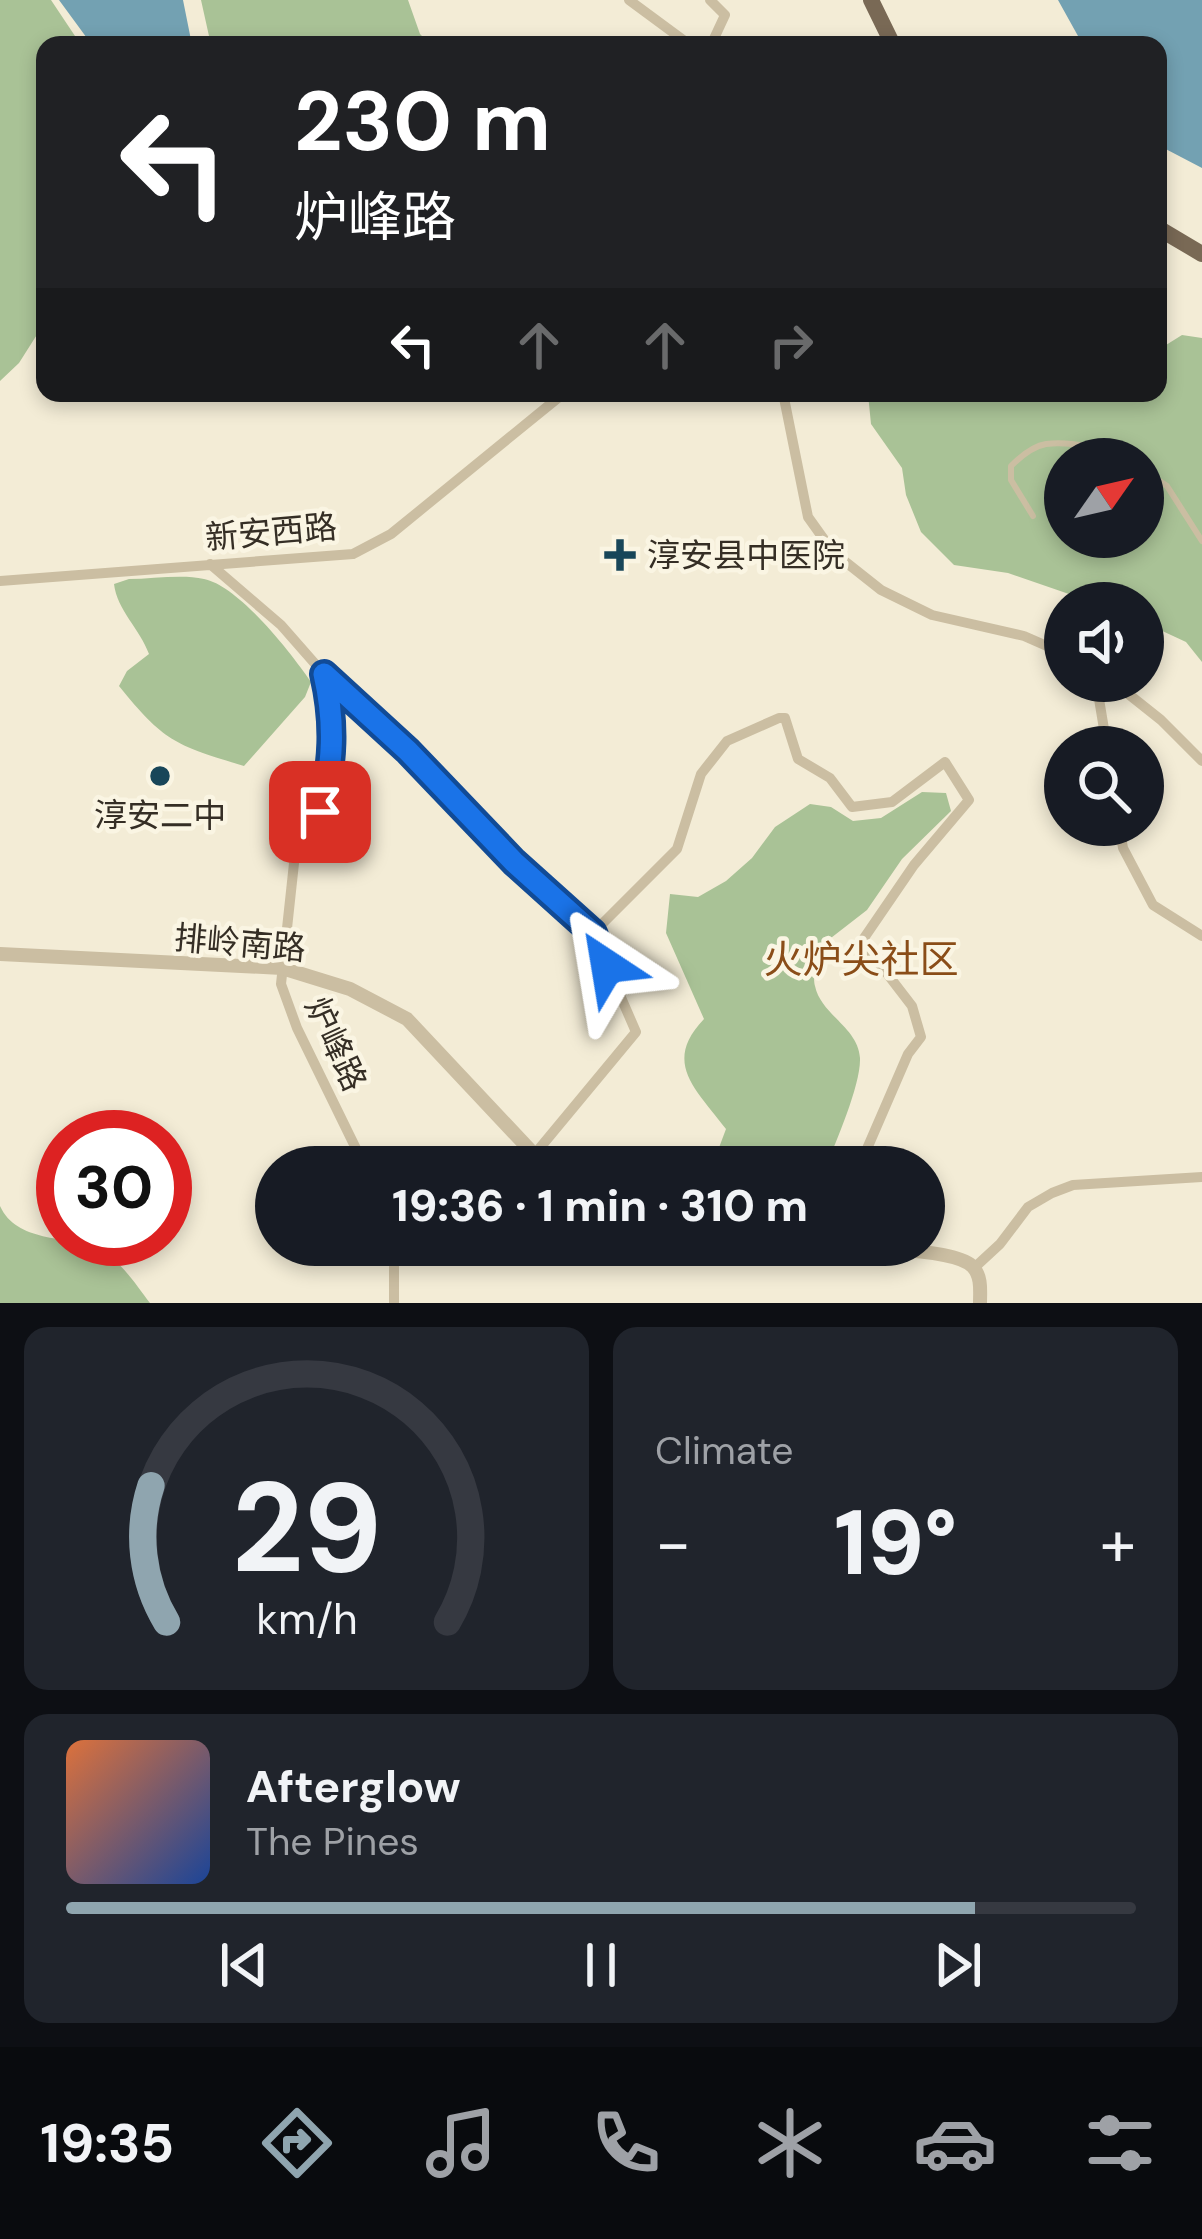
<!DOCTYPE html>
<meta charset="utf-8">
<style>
:root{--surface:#171b24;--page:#20242c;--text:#f1f3f6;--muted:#9ea1a6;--line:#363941;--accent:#8fa5af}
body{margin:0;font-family:"DM Sans","Noto Sans SC",sans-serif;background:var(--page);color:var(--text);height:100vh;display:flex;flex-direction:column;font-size:45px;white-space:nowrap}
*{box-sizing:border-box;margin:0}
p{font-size:39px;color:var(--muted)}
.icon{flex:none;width:66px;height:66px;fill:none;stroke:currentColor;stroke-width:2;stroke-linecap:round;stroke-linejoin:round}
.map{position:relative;height:1303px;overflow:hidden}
.side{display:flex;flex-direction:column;gap:24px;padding:24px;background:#0d0f14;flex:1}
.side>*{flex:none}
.banner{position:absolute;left:36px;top:36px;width:1131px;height:366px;border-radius:24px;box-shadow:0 6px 18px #0003;background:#202124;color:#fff;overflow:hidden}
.needle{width:78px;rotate:56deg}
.fabs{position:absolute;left:1044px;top:438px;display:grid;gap:24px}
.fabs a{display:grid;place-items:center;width:120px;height:120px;border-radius:50%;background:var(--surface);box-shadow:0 6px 18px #0003;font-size:60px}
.speed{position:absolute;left:36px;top:1110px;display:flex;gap:24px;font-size:60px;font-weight:700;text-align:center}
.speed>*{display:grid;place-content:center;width:156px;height:156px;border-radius:50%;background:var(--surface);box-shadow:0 6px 18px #0003;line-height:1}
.speed .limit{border:18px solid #d22;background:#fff;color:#111}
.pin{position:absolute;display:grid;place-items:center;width:102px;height:102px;color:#fff;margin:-51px;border-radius:24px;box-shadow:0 6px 18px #0006}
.me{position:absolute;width:132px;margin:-66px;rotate:327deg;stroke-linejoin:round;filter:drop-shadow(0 0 9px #0008)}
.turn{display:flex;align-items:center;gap:42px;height:252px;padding:0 60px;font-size:54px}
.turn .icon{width:156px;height:156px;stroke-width:2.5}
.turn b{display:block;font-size:84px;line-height:102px}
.lanes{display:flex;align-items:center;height:114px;padding:0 60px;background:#0003;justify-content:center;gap:60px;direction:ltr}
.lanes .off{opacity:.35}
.big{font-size:90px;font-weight:800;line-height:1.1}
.side .widget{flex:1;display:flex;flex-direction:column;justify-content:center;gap:18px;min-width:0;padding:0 42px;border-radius:24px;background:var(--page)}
.side .dial{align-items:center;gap:0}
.dial svg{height:312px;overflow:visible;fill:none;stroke:var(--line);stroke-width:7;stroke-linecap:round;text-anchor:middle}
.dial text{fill:var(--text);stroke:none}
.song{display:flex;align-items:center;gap:36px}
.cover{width:144px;height:144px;border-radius:18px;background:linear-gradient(135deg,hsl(20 70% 55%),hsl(220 70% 35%))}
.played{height:12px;border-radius:6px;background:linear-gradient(90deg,var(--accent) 85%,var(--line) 85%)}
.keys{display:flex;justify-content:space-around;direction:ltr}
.heat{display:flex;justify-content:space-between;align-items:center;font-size:66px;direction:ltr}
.side .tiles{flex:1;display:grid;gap:24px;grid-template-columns:1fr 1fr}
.widget:last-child{grid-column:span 2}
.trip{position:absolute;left:255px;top:1146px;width:690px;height:120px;border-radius:60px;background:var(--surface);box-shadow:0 6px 18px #0003;font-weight:800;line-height:120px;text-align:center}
.menu{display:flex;height:192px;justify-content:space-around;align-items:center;background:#090b0e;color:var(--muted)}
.menu .icon{width:84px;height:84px}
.menu .current{color:var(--accent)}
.menu b{font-size:54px;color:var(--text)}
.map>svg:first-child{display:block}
</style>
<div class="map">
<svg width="1202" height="1303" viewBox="0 0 1202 1303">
<rect width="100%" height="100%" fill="#f3ecd6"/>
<path fill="#a9c296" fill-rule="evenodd" d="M0,0H51L81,45H45V322L19,363L0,381Z
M201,0H408L420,34L431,45H211Z
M1182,335L1202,338V662L1186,642L1143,622V603H1095L1008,573L954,565L921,532L906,495L902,468L871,424L868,394L1158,393V350ZM1065,459H1143V537H1065Z
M129,579C153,579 182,574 204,579C239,586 291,653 311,682L305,697L244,766C176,745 165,743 119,686L127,671L149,654C140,629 117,610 114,584Z
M922,792L946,793L951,811L902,859L867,910L818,948C817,959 812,976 815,986C821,1015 858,1027 860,1058C861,1085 836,1141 826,1167H704L717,1153L726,1129C696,1089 662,1063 704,1019L666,933L670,894L698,897L726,881L752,858L775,827L810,804L831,807L853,821L881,818Z
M0,1206C17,1243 65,1235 98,1249C118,1257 137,1286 150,1303H0Z"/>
<path fill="#73a1b2" d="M59,0H183L192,45H92Z
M1058,0H1202V168L1158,145V45H1083Z"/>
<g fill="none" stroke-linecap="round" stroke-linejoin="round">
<path stroke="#cbbea2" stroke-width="6" d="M1143,470L1167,486L1202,541
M1033,516L1011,480V466C1020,457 1034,446 1046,444C1069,441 1106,448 1126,459"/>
<path stroke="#cbbea2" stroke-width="10" d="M629,0L690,45
M710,0L725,15L711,45
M783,393L808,517L833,552L881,590L932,615L1024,636L1065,654
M210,564L281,625L324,674L333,712L331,774L319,812L295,854L281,984L297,1028L365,1167
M0,581L353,554L391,534L564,393
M327,676C418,760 501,851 593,933
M1096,681L1107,747
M1112,681L1161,720L1202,761
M1119,825L1123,848L1153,905L1202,936
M534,1155L636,1032L593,933L677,849L701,774L727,741L779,718H785L798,759L830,778L852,807L892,802L945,762L969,800L914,865L862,941L912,1006L921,1037L908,1054L866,1151V1167
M974,1268L1000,1244L1028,1207L1052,1193L1073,1185L1202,1177
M394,1303V1245"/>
<path stroke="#cbbea2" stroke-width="14" d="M0,954L282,968L350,989L407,1019L546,1167
M660,1245C713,1252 946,1236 973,1267C982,1277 980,1291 980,1303"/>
<path stroke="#796955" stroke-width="16" d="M871,0L893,45
M1158,228L1202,254"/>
</g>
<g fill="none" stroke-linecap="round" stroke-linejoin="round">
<defs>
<path id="route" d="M320,812C334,764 335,722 324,674L408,751L514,862L593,933L607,966"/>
</defs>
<use href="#route" stroke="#114b97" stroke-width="30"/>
<use href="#route" stroke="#1a73e8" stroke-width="21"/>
</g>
<g fill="#184659" stroke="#faf5e3" stroke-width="4.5">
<path d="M614 537h12v12h12v12h-12v12h-12v-12h-12v-12h12z"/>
<circle cx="160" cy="776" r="12"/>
</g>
<g text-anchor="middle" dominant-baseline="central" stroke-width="9" stroke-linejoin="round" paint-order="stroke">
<g font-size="33" fill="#352e25" stroke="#faf5e3">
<text transform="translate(271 532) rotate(-5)">新安西路</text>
<text transform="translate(240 943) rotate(5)">排岭南路</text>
<text transform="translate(336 1044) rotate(65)">炉峰路</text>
</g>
<g font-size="33" fill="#352e25" stroke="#faf5e3" text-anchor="start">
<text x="647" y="555">淳安县中医院</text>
<text x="160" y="815" text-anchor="middle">淳安二中</text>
</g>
<g font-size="39" fill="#8a4d18" stroke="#faf5e3">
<text x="861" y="959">火炉尖社区</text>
</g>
</g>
</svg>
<div class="fabs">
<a><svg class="needle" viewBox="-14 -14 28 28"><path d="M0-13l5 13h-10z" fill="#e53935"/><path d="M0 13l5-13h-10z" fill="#9ea1a6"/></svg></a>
<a><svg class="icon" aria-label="sound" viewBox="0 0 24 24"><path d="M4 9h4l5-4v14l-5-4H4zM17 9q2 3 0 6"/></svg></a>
<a><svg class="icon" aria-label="search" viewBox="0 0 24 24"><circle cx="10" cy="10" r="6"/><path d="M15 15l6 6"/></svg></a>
</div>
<div class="speed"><div class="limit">30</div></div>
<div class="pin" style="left:320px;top:812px;background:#d93025"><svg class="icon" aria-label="arrive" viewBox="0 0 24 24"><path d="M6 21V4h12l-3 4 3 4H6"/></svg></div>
<svg class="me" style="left:607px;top:966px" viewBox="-20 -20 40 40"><path d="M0-17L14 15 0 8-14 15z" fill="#1a73e8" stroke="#fff" stroke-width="4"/></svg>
<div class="trip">19:36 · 1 min · 310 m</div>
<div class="banner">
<div class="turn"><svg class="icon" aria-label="left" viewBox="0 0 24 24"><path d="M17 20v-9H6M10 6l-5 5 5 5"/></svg><div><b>230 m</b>炉峰路</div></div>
<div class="lanes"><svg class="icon" aria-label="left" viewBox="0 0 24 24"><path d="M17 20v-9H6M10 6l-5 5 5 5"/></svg><svg class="icon off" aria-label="ahead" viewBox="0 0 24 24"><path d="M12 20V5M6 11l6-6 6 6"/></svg><svg class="icon off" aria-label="ahead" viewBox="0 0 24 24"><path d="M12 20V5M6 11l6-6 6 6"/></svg><svg class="icon off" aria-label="right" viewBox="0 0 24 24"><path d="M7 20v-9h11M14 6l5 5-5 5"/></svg></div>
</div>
</div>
<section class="side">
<div class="tiles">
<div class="widget dial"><svg viewBox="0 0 100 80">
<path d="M14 69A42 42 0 1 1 86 69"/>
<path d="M14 69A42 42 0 0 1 10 34" stroke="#8fa5af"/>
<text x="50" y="56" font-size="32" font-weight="700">29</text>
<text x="50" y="72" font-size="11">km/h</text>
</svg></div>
<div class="widget"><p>Climate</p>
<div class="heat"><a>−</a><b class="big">19°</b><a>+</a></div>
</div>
<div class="widget">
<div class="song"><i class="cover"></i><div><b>Afterglow</b><p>The Pines</p></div></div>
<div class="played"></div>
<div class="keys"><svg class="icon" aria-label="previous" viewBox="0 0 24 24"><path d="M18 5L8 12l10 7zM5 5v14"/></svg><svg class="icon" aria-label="pause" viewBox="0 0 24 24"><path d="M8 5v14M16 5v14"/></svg><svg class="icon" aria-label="next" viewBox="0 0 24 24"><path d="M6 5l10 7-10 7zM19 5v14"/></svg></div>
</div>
</div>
</section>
<nav class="menu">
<b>19:35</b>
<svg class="icon current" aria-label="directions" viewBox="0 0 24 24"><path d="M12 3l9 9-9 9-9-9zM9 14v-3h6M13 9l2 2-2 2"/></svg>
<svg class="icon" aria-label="music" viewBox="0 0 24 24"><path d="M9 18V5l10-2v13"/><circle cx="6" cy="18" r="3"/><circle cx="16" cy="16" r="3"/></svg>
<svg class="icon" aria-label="phone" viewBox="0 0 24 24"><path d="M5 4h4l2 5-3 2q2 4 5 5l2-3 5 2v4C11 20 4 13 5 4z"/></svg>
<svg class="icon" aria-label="climate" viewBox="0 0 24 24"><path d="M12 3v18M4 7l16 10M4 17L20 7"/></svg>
<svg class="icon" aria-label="car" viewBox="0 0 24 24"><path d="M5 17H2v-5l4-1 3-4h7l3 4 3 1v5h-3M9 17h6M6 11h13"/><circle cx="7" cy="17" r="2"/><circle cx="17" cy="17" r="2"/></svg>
<svg class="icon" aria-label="filters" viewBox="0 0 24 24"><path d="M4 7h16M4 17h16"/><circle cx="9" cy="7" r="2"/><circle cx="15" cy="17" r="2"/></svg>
</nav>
